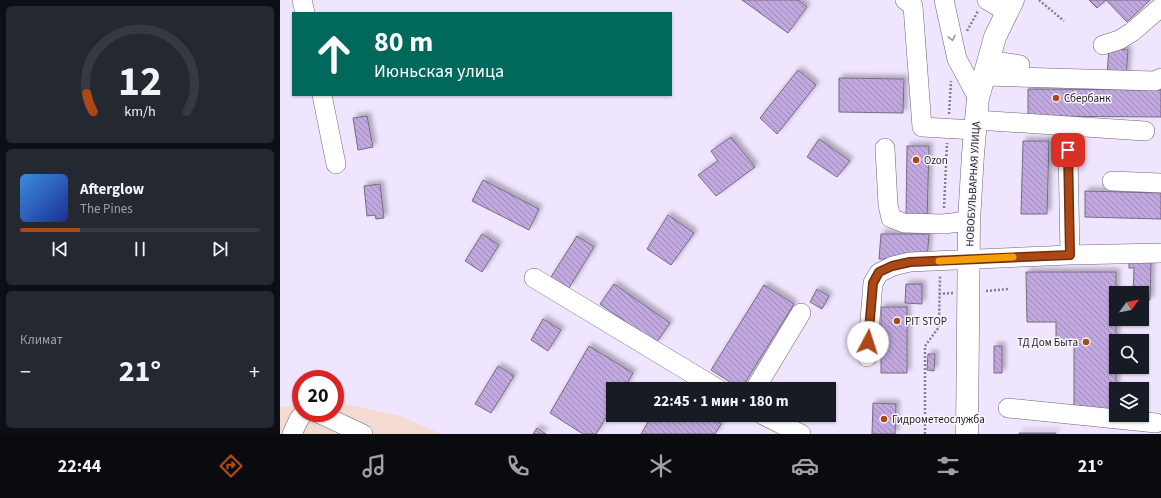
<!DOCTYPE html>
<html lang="ru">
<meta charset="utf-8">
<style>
:root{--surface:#171b24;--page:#242831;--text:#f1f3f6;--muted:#9ea1a6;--line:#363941;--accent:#ac4716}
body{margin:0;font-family:"Source Sans 3",sans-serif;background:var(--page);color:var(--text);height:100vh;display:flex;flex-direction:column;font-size:15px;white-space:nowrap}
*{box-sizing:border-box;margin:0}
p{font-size:13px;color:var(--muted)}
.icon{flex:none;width:22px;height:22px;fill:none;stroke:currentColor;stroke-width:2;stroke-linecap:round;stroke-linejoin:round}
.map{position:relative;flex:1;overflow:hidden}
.details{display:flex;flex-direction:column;gap:6px;padding:6px;background:#0d0f14;width:280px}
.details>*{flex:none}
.banner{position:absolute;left:12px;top:12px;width:380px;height:84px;border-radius:0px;box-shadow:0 1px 3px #0004;background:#00695c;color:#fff;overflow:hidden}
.needle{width:26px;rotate:58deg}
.tools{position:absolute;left:829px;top:286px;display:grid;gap:8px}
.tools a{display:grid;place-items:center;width:40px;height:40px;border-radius:0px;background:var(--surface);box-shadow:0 1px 3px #0004;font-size:20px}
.speed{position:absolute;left:12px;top:370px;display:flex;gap:8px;font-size:20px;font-weight:700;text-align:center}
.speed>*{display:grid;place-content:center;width:52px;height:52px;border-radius:50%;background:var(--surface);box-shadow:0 1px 3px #0004;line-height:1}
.speed .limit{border:6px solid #d22;background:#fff;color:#111}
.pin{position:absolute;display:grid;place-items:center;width:34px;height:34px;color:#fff;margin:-17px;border-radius:8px;box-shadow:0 2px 6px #0006}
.me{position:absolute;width:44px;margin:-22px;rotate:5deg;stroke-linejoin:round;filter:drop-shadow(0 0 3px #0008)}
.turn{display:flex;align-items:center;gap:14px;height:84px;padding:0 16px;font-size:18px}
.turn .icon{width:52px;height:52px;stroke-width:2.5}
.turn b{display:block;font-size:28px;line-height:34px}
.big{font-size:30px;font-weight:700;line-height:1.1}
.details .card{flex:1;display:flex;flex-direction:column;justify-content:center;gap:6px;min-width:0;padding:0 14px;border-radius:6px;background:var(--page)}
.details .dial{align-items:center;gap:0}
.dial svg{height:104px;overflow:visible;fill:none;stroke:var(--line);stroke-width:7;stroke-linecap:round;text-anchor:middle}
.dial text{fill:var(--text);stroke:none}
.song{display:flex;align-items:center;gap:12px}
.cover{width:48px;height:48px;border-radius:6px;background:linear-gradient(135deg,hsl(210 70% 55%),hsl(230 70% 35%))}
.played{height:4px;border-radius:2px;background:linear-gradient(90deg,var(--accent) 25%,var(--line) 25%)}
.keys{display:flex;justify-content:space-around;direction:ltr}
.heat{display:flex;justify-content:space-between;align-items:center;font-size:22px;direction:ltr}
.trip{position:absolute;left:326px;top:382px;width:230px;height:40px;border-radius:0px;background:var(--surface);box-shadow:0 1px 3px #0004;font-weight:700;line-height:40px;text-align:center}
.tabs{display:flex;height:64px;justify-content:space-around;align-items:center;background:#090b0e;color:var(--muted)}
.tabs .icon{width:28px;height:28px}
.tabs .on{color:var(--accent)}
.tabs b{font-size:18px;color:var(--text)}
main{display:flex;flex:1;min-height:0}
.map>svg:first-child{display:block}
</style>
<main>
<section class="details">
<div class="card dial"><svg viewBox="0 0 100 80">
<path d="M14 69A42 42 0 1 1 86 69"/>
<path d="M14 69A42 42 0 0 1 9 55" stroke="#ac4716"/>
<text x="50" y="56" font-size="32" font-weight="700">12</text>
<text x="50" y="72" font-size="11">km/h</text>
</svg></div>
<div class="card">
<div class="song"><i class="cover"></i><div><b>Afterglow</b><p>The Pines</p></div></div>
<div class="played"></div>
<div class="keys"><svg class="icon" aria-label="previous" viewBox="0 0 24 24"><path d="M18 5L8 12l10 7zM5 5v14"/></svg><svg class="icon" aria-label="pause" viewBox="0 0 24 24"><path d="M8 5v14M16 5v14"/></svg><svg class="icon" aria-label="next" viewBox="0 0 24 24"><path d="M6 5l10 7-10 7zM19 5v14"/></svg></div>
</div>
<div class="card"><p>Климат</p>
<div class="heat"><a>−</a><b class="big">21°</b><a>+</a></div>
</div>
</section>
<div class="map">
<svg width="881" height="434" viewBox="0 0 881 434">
<defs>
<pattern id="building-back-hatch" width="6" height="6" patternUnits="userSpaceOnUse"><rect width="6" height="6" fill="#c1a8de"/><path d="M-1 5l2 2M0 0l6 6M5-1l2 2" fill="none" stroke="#9c88b4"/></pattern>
<filter id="shadow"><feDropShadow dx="3.5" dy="-3.5" stdDeviation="2" flood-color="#0004"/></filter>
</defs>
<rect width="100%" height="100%" fill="#f0e5fe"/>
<path fill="#f3dbd2" d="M55,402L121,416L161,434H0V408L21,404V413H55Z"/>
<path fill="url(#building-back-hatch)" stroke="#766c82" filter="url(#shadow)" d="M462,0H518L527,7L508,33Z
M809,0H826L817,8Z
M826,0H870L847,22Z
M829,48L848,50L846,77L827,75Z
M518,70L536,85L497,134L480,118Z
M559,78L624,79L623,113L559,112Z
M748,89L881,90V117L748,116Z
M87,116L93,147L78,150L73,118Z
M451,137L475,167L436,196L418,175L438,161L431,151Z
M539,139L570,161L557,177L527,157Z
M743,141H769L767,214H741Z
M627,146H649L647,220L626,219Z
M203,180L259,209L249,230L192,201Z
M100,184L104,218L96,219L95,215L87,216L84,186Z
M805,191L881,193V219L805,217Z
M388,215L414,233L391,265L367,249Z
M202,234L219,245L202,272L185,261Z
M601,234H649L647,259H599Z
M297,236L314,247L289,288L271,277Z
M849,261H871L870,300H862V293H853L854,268H849Z
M746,272H836V411H794V344H776V322H747Z
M334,284L390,323L376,343L320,304Z
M626,284H642V304L625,303Z
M484,285L514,304L461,389L431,370Z
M537,289L549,296L542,309L530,302Z
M601,307H627V373H601Z
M263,319L281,330L268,351L251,340Z
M309,346L353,373L344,389H333V406L316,434H303L270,413Z
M714,346H722V373H714Z
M648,354H655L654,371L647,370Z
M218,366L234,376L211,413L195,404Z
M593,403L616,404L615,434H592Z
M372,415H427L441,424L435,434H361Z
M257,428L266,434H253Z
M739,433H776V434H739Z"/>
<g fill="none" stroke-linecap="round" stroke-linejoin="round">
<defs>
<path id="minor" d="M22,0L25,13
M625,0L633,6L642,127L695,130
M664,0L677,59L698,98
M707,0L726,11
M823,45L839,40L852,32L881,7
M708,60L740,65
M704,76L875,81L881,78
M42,95L56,164
M696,120L865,131
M605,148L608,205L611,218L624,223L663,224L689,221
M788,151L790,255
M832,181L881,183
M254,278L438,389
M587,357L593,283L599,273L613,266L630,262L790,255L881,253
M475,389L521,313
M728,408L876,423
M38,413L83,434
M483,415L521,434
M12,434L19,419L24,413"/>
<path id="major" d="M687,434L689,221L693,154L698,98L715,37L733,0"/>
</defs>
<use href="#minor" stroke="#6d6379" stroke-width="20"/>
<use href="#major" stroke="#6d6379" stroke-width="23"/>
<path stroke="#847d8d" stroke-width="2.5" stroke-dasharray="2 2" stroke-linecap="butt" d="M759,0L784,21
M687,31L698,11
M669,114L671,81
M664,208L667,143
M706,291L728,289
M659,294L673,293
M645,434V346L659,327L660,275"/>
<use href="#minor" stroke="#fff" stroke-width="19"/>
<use href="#major" stroke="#fff" stroke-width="22"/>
</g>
<defs><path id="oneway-chevron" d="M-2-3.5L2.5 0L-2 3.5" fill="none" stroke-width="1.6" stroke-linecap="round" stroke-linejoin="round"/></defs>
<use stroke="#9b999d" href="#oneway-chevron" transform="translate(672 38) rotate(78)"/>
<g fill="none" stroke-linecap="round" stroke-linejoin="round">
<defs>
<path id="route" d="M588,342L593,283L599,272L612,266L630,262L790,255L788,150"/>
</defs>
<use href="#route" stroke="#702e0e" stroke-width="10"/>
<use href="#route" stroke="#ac4716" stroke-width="7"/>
<path stroke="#f59e0b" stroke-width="7" d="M659,261L733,257"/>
</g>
<g fill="#ac4716" stroke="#f9f7fc" stroke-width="1.5">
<circle cx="776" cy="98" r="4"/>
<circle cx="636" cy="160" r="4"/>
<circle cx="617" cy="321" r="4"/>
<circle cx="806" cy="342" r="4"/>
<circle cx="604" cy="419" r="4"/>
</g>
<g text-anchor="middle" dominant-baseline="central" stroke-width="3" stroke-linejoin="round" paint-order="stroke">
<g font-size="11" fill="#211d26" stroke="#f9f7fc" text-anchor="start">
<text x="784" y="98">Сбербанк</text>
<text x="644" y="160">Ozon</text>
<text x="625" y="321">PIT STOP</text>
<text x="798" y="342" text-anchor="end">ТД Дом Быта</text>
<text x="612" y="419">Гидрометеослужба</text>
</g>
<g font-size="11" fill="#211d26" stroke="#f9f7fc">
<text transform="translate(693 184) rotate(-87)">НОВОБУЛЬВАРНАЯ УЛИЦА</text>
</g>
</g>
</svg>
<div class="tools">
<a><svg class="needle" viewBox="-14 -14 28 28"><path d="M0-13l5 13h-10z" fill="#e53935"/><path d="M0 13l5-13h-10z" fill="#9ea1a6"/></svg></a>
<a><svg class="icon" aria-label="search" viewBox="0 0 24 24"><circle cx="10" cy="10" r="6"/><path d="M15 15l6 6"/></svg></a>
<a><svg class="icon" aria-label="layers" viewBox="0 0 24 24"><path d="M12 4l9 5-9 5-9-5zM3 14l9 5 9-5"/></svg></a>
</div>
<div class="speed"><div class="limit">20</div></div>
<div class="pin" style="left:788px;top:150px;background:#d93025"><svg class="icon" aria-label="arrive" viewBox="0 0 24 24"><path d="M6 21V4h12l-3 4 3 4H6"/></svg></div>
<svg class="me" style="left:588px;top:342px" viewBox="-20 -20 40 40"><circle r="19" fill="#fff"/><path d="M0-13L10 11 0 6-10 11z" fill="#ac4716"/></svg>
<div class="trip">22:45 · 1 мин · 180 m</div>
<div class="banner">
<div class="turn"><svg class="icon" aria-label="ahead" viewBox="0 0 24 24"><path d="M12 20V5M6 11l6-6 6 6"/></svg><div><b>80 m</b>Июньская улица</div></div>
</div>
</div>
</main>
<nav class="tabs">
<b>22:44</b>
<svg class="icon on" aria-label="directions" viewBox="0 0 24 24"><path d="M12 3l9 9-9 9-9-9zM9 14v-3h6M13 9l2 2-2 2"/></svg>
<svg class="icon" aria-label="music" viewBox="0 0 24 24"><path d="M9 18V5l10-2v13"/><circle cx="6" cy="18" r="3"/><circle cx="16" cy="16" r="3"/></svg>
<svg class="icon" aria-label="phone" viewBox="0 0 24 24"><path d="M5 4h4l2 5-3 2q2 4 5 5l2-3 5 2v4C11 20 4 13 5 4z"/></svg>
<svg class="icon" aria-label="climate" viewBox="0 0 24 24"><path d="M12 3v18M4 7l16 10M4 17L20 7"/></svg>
<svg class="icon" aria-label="car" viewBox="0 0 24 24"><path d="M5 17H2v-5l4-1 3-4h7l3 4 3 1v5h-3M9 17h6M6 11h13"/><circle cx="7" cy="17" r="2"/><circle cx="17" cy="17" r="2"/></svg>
<svg class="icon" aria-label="filters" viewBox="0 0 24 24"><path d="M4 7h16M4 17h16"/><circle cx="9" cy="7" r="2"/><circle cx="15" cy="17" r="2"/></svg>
<b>21°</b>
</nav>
